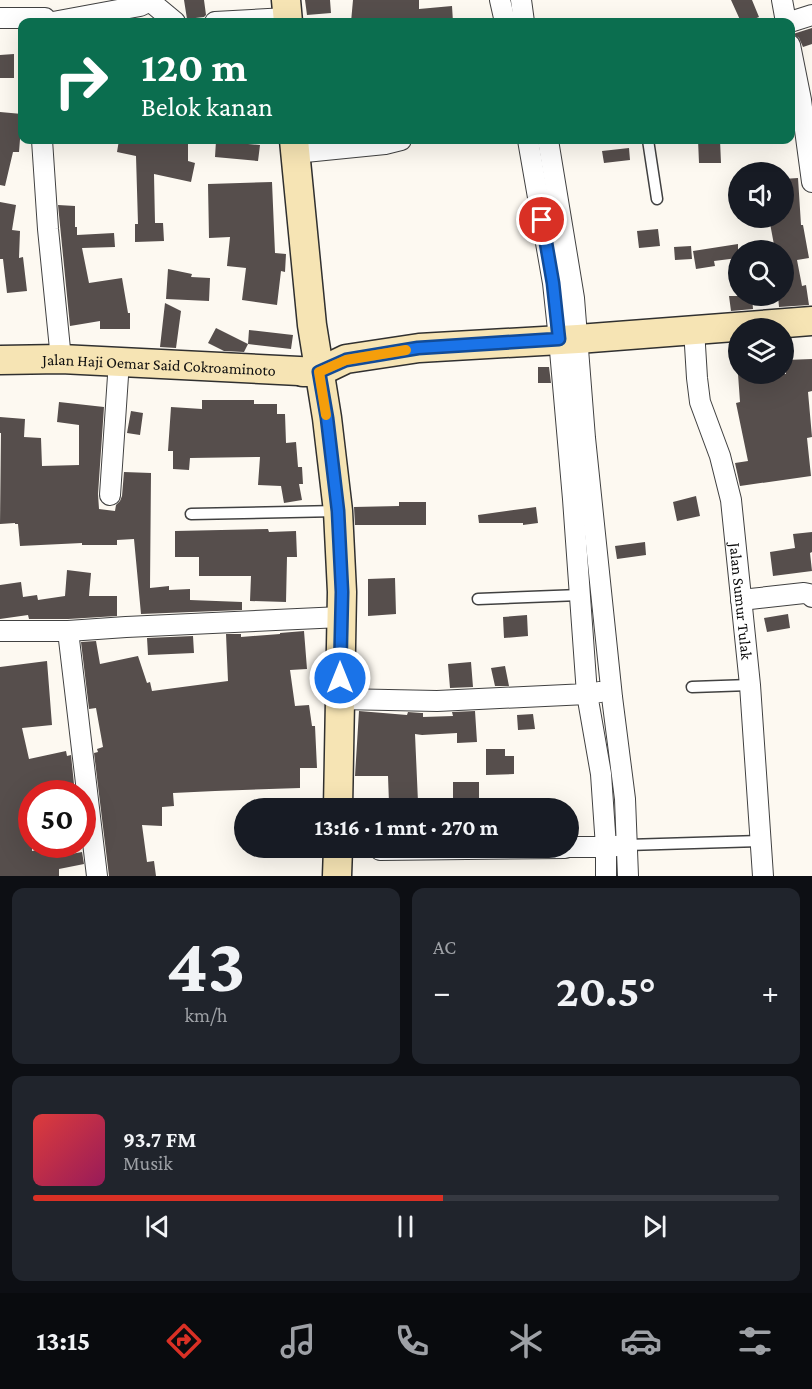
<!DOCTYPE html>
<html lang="id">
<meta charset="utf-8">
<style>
:root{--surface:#171b24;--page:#20242c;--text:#f1f3f6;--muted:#9ea1a6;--line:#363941;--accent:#d93025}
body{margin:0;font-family:"Crimson Pro",serif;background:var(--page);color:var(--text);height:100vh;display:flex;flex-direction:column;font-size:22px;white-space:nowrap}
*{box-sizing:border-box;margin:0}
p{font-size:20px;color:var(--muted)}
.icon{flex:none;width:33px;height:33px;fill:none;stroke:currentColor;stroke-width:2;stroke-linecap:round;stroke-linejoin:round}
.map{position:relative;height:876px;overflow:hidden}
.side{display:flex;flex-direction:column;gap:12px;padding:12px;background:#0d0f14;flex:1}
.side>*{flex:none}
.guide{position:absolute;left:18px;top:18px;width:777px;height:126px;border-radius:12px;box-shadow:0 6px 24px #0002;background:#0b6e4f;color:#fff;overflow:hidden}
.buttons{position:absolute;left:728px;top:162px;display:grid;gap:12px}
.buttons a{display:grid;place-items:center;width:66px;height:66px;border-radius:50%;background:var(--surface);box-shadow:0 6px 24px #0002;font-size:30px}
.speed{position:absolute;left:18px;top:780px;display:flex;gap:12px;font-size:30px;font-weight:700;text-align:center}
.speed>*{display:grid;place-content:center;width:78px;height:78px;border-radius:50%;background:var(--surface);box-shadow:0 6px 24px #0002;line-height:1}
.speed .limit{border:9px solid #d22;background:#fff;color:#111}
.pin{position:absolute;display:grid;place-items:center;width:51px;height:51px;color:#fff;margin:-26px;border:3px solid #fff;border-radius:50%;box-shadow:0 2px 6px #0007}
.me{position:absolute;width:66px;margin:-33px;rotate:0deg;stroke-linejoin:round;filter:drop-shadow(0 0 4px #0008)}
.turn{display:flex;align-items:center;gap:21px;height:126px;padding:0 24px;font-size:27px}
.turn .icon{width:78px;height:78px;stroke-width:2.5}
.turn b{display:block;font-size:42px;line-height:51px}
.big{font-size:45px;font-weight:700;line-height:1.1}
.side .card{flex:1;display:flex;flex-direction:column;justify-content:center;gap:9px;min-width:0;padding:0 21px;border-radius:12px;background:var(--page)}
.side .dial{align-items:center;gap:0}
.dial b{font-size:78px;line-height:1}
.song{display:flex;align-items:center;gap:18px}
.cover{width:72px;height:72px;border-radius:9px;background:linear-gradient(135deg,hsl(0 70% 55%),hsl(330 70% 35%))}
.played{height:6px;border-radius:3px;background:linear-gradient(90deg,var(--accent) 55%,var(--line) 55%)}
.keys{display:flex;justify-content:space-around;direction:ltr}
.heat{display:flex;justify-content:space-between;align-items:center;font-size:33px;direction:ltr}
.side .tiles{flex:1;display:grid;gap:12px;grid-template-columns:1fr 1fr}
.card:last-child{grid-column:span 2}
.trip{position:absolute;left:234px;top:798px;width:345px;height:60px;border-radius:30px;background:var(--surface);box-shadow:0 6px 24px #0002;font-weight:700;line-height:60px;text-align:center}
.dock{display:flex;height:96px;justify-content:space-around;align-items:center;background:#090b0e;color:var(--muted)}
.dock .icon{width:42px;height:42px}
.dock .selected{color:var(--accent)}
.dock b{font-size:27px;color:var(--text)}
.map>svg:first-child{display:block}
</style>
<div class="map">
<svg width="812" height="876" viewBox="0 0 812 876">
<rect width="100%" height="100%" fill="#fdf9f1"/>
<path fill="#564e4c" d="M184,0H204L206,15L204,17L187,19Z
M305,0H330L331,13L307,15Z
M353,0H419V9L452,6L453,22H351Z
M731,0H752L759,17L747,22H741Z
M812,28V44L803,47L799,38L793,34Z
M14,54V78H0V55Z
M0,112L22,114L19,152H13L5,186L0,185Z
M119,140H188V161L195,163L191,182L154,174L155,223H163L164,241L135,242V224H138L136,156L117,152Z
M698,140H720L721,163H699Z
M216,141L260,145L258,161L215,157Z
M629,148L630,160L604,163L602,151Z
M798,178L801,225H803L809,258L797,260L802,286L806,285L809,305L779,307L778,296H783V250H775L769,218H783V179Z
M272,182L275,253L286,254L285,272L281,271L277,305L242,300L246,268L227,266L230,237L209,238L208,184Z
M0,202L16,205L12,230L20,231L19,258L23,257L27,291L7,293L3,259H0Z
M58,205L75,206V227H77V235L114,233L115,247L82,248L89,283L122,278L128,313H130V329H100V321L70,326Z
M658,229L660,246L639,248L637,231Z
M738,244V258L714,261L715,266L696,269L693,251Z
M691,246L692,259L675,260L674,247Z
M168,269L192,274L191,277L210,278L209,301L166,299Z
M729,296H752L753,309L731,311Z
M165,303L181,311L176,348L160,347Z
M216,328L248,344L244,352L224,351L208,343Z
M249,330L293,335L291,349L248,344Z
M812,359V391L808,392L812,437L807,438L811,476L740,486L735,463L748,461L736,403L740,402L738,374H786V360Z
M538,367H549L551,383H538Z
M202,400H254V404H277V414H285L286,443L296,442L298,467H302L303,484H299L302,500L284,503L281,486L258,485L260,457L190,458L189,470L173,469V451H168L171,407L202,409Z
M59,402L104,407L98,494L99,509L115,511L116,505L120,501L122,496L124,472L151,473L150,588L169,586V590L190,589V600L242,602V610L141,614L134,539L117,540V545H82V543L20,546L18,524H15V523L0,524L1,433H0V417L25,419L24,437L41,438L42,466L79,465V425L57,422Z
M131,411L143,413L140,435L127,433Z
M696,496L700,516L677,521L673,502Z
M399,502H426V525H355L354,507L399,506Z
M536,507L538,523L523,525V523H479L478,515Z
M268,529L269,532L296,531L297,557H287L286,602L250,601L251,576H199V557H175V531Z
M812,532V552L810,553L812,571L773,576L770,552L795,548L793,534Z
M645,542L646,555L617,559L615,546Z
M67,570L91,573L89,596H117V616L68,619H29L28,615L0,619V585L21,582L23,597L37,595L38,600L65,596Z
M395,578L396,614L368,616V579Z
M788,614L790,628L767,632L764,618Z
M527,615L528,636L504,638L503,617Z
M304,631L307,669L290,670L295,706L309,705L312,726H315L317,768H300V788L215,791L173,793L174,806L162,807V826L142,825L147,862L154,861L156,876H109L94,753L98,752L97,749L103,747L96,708L89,709L81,642L96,641L100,664L138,656L147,683L150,682L152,691L228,681L226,634H241V637L280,634V633Z
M193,636L194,653L148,655L147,638Z
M47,661L52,725L22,728L29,759L66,751L67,756L71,755L75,794H32V851L52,847L54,857L82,852L84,864L59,869V876H0V667Z
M471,662L473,687L450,688L448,664Z
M505,666L509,686H495L491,668Z
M359,711L407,715L408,712L421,713H423V717L453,716L452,712L475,711L477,742L457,743V733L422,735L415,734L418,802L389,803L388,776H355Z
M533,714L535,729L518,730L517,715Z
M486,749H505V756H514V774L486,775Z
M453,782H479V808H453Z"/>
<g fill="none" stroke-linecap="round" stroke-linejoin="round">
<defs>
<path id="lane" d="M648,140L657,199
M191,514L338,511
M478,599L580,595
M692,687L750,685
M627,845L760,841"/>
<g id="street">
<path d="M500,0L505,22"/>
<path d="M521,0L524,22"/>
<path d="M782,0L786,22"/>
<path d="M0,18H45"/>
<path d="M53,22L140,6L148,2H151L175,22"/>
<path d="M215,22L287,18"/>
<path d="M790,22L812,15"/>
<path d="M790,45L801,100L812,182"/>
<path d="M42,140L48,229L61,359"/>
<path d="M548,140L574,298L585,438L612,697L625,799L628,876"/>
<path d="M295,153L385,144L401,140"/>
<path id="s1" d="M694,329L697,378L700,402L720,456L731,500L750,685L763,876"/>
<path d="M110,495L119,361"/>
<path d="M741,600L804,593L809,594L812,597"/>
<path d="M0,631H68L126,627L341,617"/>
<path d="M68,631L97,876"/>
<path d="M600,692L587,694L601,774L606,847L627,845"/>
<path d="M340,699L437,701L587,694L573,499L559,339L553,283L528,140"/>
<path d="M568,847H606V876"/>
<path d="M380,850L565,848"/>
</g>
<g id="secondary">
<path d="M286,0L288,22"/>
<path d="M294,140L312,325L327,418L338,511L342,592L338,808"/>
<path id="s2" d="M0,360L61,359L319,372"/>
<path d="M303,372H319L346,359L419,348L578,339L812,321"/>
<path d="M337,876L338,848"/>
</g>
</defs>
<use href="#lane" stroke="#414141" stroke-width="13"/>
<use href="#street" stroke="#414141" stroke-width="22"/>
<use href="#secondary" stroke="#303030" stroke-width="31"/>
<use href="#lane" stroke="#fff" stroke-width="10"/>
<use href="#street" stroke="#fff" stroke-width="20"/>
<use href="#secondary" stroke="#f6e4b4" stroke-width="28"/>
</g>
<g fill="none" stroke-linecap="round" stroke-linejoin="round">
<defs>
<path id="route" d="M340,678L342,592L338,511L327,418L319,372L346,360L418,348L559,339L553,283L542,220"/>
</defs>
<use href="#route" stroke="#114b97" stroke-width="15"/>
<use href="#route" stroke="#1a73e8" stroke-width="10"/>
<path stroke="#f59e0b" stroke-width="10" d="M326,415L319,372L346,360L406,350"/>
</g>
<g text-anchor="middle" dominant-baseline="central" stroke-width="6" stroke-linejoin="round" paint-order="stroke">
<g font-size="16" fill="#0e0e0e" stroke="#fff">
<text stroke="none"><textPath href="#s2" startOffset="159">Jalan Haji Oemar Said Cokroaminoto</textPath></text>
<text stroke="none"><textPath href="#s1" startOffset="278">Jalan Sumur Tulak</textPath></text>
</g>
</g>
</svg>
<div class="buttons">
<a><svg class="icon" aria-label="sound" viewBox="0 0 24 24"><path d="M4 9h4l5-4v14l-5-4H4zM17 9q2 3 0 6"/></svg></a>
<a><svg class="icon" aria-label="search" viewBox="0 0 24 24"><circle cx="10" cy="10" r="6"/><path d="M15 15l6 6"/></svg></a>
<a><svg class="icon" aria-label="layers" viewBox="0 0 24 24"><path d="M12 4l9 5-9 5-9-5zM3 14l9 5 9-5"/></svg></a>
</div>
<div class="speed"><div class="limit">50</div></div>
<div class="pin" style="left:542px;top:220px;background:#d93025"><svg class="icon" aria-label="arrive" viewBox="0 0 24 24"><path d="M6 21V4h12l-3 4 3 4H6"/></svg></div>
<svg class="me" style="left:340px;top:678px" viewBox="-20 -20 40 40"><circle r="17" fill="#1a73e8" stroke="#fff" stroke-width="3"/><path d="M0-11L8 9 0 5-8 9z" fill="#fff"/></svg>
<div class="trip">13:16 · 1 mnt · 270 m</div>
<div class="guide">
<div class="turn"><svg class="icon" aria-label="right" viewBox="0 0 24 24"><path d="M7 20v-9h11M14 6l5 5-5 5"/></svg><div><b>120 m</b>Belok kanan</div></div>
</div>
</div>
<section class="side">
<div class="tiles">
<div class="card dial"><b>43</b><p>km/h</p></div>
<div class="card"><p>AC</p>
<div class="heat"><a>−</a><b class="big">20.5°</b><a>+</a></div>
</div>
<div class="card">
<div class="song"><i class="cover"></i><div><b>93.7 FM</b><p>Musik</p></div></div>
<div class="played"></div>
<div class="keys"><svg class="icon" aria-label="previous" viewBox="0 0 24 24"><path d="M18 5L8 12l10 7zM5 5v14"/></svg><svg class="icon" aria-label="pause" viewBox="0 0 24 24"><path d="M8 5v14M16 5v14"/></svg><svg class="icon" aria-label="next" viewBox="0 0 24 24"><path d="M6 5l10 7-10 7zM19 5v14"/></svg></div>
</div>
</div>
</section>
<nav class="dock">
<b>13:15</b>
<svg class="icon selected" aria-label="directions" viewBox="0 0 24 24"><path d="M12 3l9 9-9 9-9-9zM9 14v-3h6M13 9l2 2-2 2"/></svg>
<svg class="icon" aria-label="music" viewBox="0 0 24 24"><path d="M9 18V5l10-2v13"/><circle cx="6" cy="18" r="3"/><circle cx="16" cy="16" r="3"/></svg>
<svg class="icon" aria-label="phone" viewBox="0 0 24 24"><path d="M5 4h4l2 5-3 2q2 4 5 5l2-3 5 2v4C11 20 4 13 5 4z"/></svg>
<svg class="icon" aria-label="climate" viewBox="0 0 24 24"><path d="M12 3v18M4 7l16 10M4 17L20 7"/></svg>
<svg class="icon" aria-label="car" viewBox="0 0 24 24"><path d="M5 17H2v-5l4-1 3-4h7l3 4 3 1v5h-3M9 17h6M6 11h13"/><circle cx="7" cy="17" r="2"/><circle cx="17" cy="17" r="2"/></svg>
<svg class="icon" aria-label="filters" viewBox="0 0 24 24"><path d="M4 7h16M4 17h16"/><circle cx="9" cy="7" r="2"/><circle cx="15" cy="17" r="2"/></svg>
</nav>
